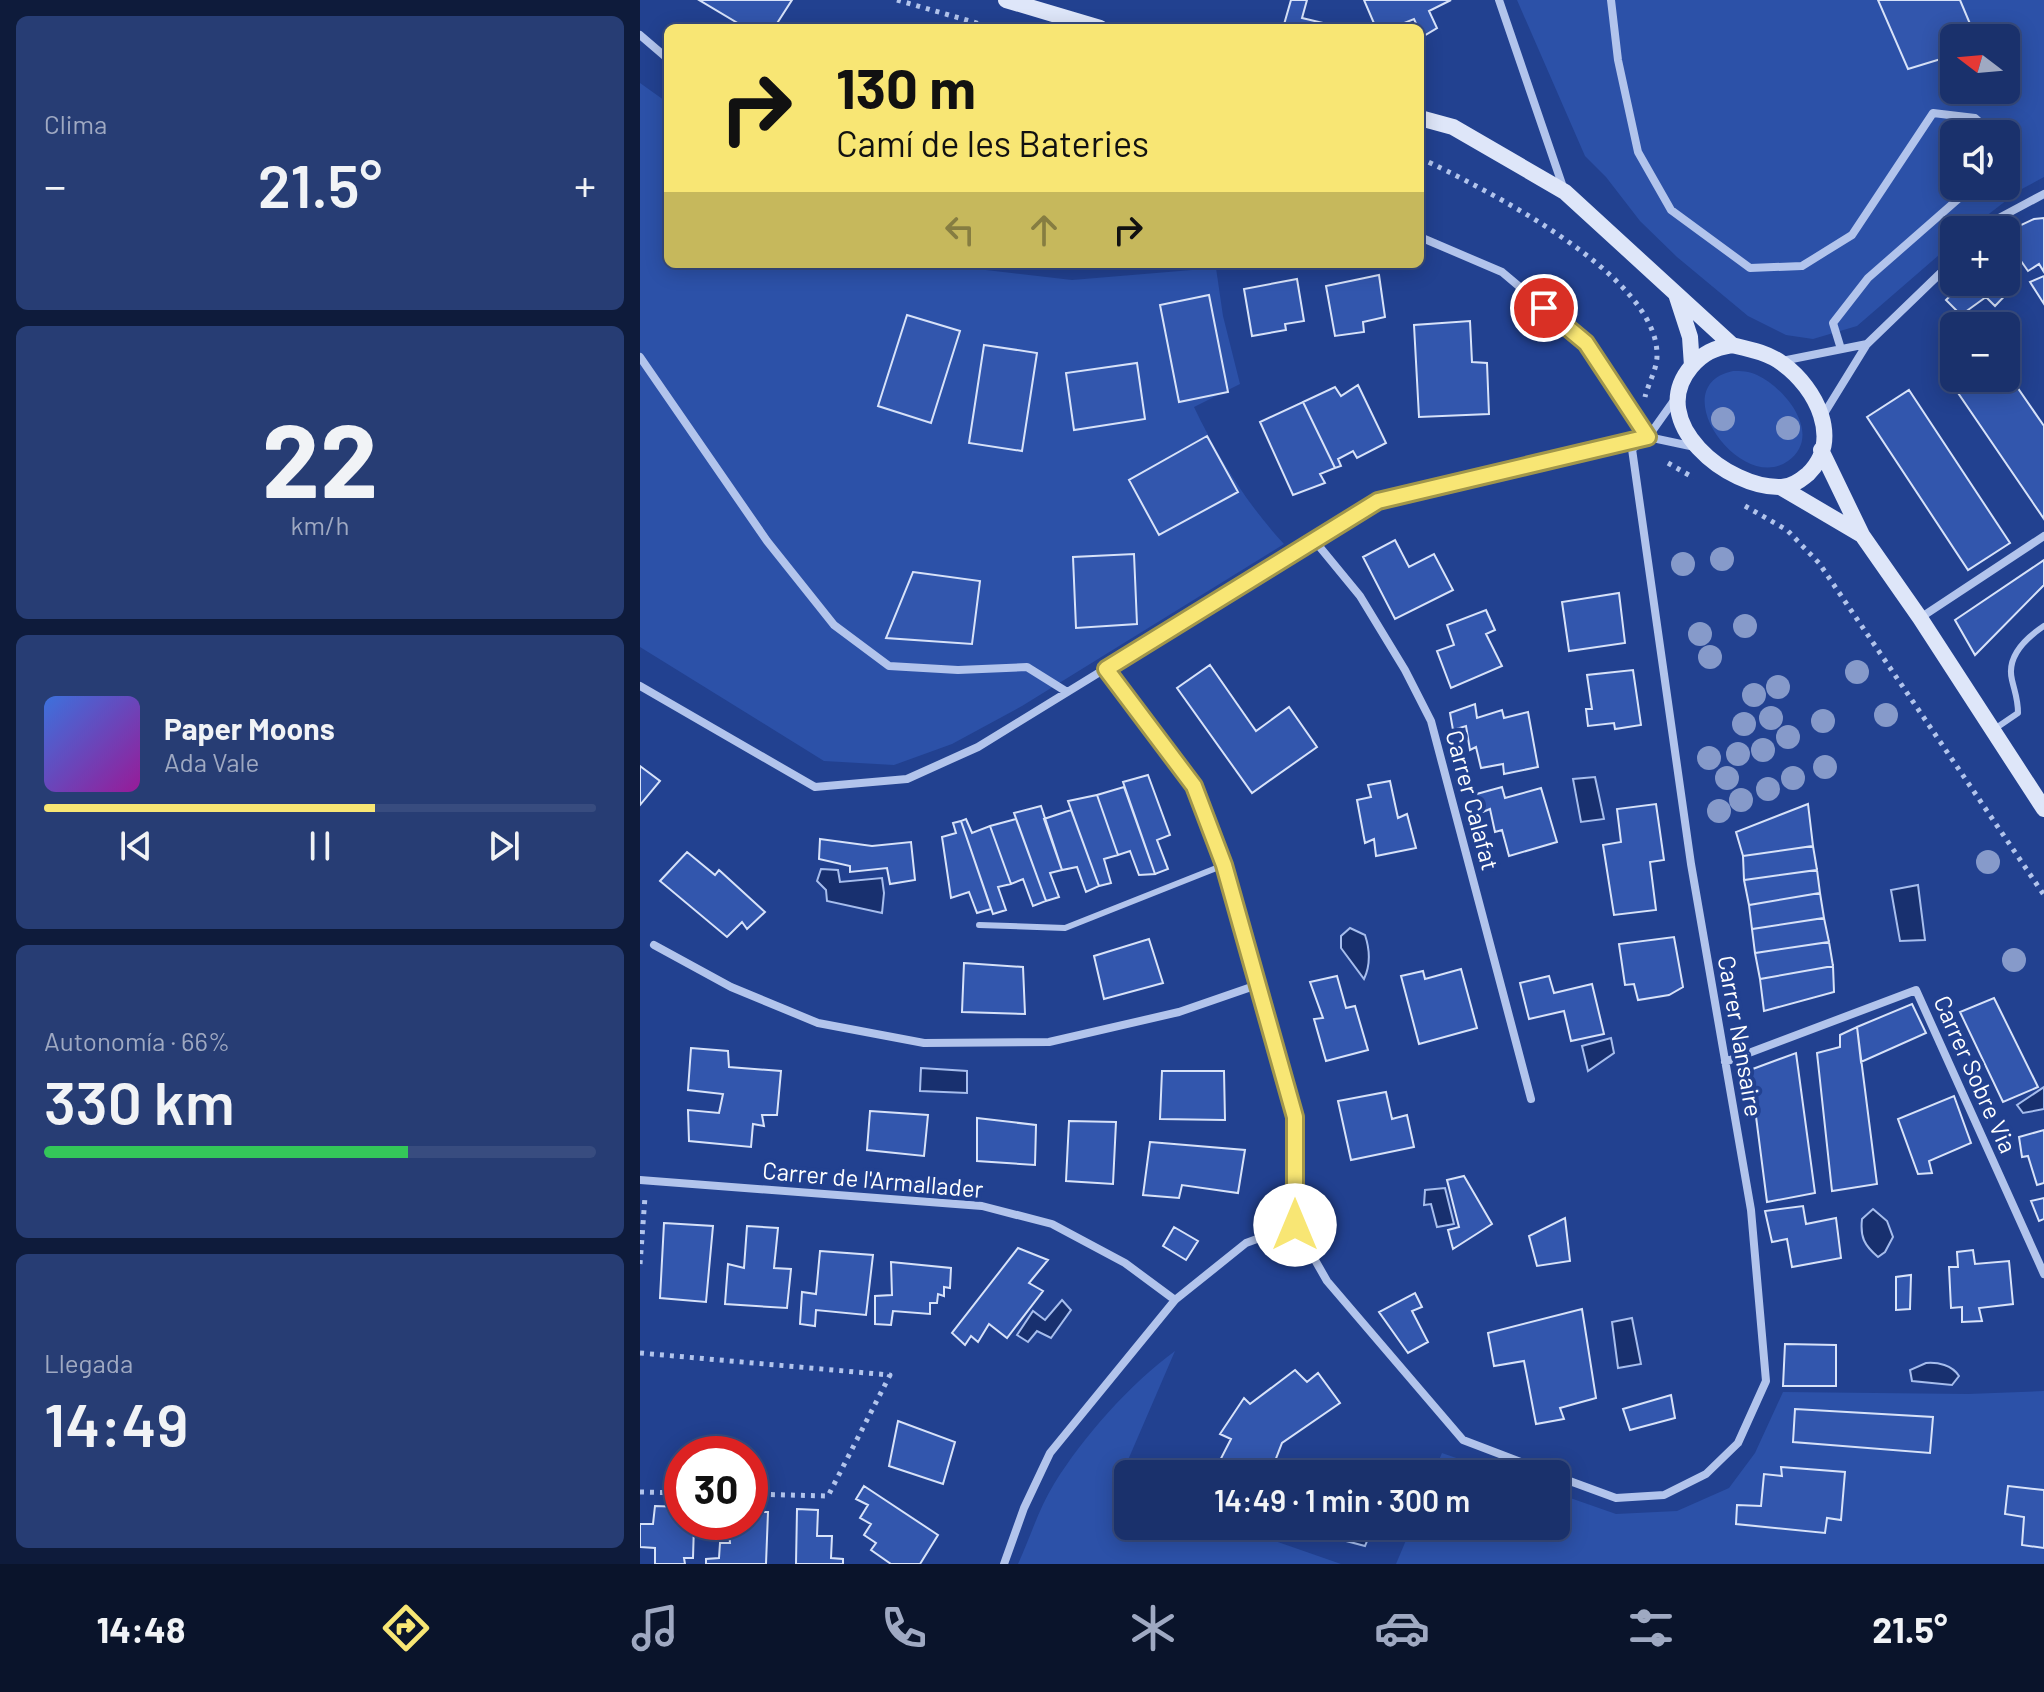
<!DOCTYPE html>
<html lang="es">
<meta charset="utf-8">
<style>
:root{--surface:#1a316c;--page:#273d74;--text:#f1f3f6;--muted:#9fa9c2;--line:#384c7f;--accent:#f8e674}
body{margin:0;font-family:Barlow,sans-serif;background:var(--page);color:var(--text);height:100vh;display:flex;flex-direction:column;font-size:30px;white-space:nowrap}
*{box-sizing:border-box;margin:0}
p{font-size:26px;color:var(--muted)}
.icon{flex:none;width:44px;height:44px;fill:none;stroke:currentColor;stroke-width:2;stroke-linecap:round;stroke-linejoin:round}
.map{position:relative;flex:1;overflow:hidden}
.sheet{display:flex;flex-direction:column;gap:16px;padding:16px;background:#0e1b3b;width:640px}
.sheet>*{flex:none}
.guide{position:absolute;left:24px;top:24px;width:760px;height:244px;border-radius:12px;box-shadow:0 4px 20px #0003,0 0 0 2px var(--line);background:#f8e674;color:#111;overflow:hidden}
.needle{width:52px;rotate:286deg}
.fabs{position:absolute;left:1300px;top:24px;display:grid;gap:16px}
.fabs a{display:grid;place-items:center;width:80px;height:80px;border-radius:12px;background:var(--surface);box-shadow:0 4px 20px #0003,0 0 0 2px var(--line);font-size:40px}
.speed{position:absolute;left:24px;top:1436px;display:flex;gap:16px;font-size:40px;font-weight:700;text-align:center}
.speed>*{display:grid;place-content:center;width:104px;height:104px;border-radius:50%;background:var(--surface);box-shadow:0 4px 20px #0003,0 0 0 2px var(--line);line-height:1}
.speed .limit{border:12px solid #d22;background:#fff;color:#111}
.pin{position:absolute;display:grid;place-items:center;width:68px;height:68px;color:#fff;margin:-34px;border:4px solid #fff;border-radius:50%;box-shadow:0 2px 8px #0007}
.me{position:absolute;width:88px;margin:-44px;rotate:0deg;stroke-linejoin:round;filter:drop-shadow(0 0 6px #0008)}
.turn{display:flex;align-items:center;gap:28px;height:168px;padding:0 40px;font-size:36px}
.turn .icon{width:104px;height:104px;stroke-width:2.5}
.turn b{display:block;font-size:56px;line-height:68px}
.lanes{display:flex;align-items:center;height:76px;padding:0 40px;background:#0003;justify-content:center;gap:40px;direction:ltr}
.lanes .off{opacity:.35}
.big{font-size:60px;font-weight:600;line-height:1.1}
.sheet .widget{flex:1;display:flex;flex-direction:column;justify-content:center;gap:12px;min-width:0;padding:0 28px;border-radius:12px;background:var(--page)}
.sheet .dial{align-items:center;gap:0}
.dial b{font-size:104px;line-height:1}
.song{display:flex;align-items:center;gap:24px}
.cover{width:96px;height:96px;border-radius:12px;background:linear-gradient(135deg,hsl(220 70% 55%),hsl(300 70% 35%))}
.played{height:8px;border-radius:4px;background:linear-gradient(90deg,var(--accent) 60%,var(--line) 60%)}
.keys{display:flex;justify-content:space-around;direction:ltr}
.heat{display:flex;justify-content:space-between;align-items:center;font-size:44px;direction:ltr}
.charge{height:12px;border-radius:6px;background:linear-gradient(90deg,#34c759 66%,var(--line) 0)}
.trip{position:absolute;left:474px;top:1460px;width:456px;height:80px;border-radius:12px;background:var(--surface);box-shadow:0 4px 20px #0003,0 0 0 2px var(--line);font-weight:600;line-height:80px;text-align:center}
.dock{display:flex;height:128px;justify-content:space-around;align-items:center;background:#0a142b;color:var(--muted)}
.dock .icon{width:56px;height:56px}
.dock .active{color:var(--accent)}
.dock b{font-size:36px;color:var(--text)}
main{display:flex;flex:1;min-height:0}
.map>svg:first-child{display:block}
</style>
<main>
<section class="sheet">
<div class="widget"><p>Clima</p>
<div class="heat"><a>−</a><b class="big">21.5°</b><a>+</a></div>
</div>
<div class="widget dial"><b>22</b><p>km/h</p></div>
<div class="widget">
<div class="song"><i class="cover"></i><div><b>Paper Moons</b><p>Ada Vale</p></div></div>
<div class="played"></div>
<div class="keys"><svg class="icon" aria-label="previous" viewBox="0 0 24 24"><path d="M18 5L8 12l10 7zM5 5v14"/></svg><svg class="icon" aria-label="pause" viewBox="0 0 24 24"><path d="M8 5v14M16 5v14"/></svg><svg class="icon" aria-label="next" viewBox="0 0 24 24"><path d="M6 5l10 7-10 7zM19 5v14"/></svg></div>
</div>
<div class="widget"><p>Autonomía · 66%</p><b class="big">330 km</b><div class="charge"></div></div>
<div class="widget"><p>Llegada</p><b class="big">14:49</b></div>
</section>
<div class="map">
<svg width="1404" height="1564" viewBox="0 0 1404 1564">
<rect width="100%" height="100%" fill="#224190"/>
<path fill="#2c51a8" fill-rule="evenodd" d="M877,0H1404V177L1380,190L1328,230H1314V242L1217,326L1173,339L1146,335L1108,316L1037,257L1000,221L966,177L945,156ZM1314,38H1366V90H1314ZM1314,134H1366V186H1314Z
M0,83L28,103V264H311L320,267L432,280L576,268L583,316L600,384L554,407C578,457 606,503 644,544L382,706L312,744L254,765L184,761L0,647Z
M1093,371C1101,371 1109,371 1117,375C1145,388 1184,435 1148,461C1101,495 1022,386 1093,371Z
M535,1351L488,1460L504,1474H488V1526H592L701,1564H378C390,1538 399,1508 414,1484C443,1437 490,1384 535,1351Z
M1404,1391V1564H756L772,1526H916V1493L976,1514L1037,1511L1089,1488L1115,1453L1143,1392L1328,1394Z
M802,1453L862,1474H793Z"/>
<path fill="#18306f" stroke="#a6bded" stroke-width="2" d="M955,777L964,819L941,822L933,779Z
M181,869L198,870L200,882L242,878L244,893L242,913L187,901L186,890L177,881Z
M1278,885L1285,940L1260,941L1251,890Z
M710,928L725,935C730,950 731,964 724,979L701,948V936Z
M971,1038L974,1053L948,1071L942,1046Z
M281,1068L327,1071V1093L280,1091Z
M1404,1087V1109L1383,1113L1377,1105Z
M805,1188L814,1224L797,1227L791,1204L784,1205L785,1190Z
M1233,1209L1247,1221L1253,1237L1245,1252L1238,1257C1224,1245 1220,1237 1222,1219Z
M422,1300L431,1310L411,1338L397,1331L388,1342L377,1335L393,1311L405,1320Z
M992,1318L1001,1364L978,1368L972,1322Z
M1286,1363C1298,1362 1312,1365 1319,1376L1312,1385L1272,1381L1270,1370Z
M701,1526H733L725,1546L695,1538Z"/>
<path fill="#3256ad" stroke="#d7e2f9" stroke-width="2" d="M59,0H152L134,28H106Z
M651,0H667L662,18L704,28H643Z
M724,0H811L789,11L797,28L782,37L774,19L752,28H736Z
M1238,0H1320L1336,38H1314V55L1268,69Z
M1404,218V272L1399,264L1388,271L1381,261L1367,269L1377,283L1355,306L1346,297L1321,315L1306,300L1324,282H1366V240L1381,225L1394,219Z
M739,275L745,317L723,322L724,332L695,336L686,286Z
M1404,276V304L1390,282Z
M657,279L664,321L645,324L646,330L612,336L604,289Z
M569,295L588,392L539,402L520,305Z
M267,315L320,331L291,423L238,406Z
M830,321L832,362L847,363L849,414L779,417L774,325Z
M344,345L397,353L382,451L329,443Z
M1314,359V378H1366V371L1404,426V519L1301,368Z
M497,363L505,419L434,430L426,373Z
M718,385L746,443L717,458L713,451L698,459L701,466L695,468L663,402L695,387L701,396Z
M1269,390L1370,543L1328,570L1227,417Z
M663,402L695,468L680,474L685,483L653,495L620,422Z
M567,436L598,492L519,535L489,480Z
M755,540L769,567L794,554L813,590L755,619L723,557Z
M494,554L497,624L436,628L433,557Z
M1404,560V585L1335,655L1315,620Z
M273,572L340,581L332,644L246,638Z
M979,593L985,643L929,651L922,602Z
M846,610L855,630L846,634L862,666L811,688L797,651L814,645L807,625Z
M570,665L616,731L649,707L677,747L612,793L537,688Z
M993,670L1001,725L975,729L974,723L948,726L946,709H952L947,675Z
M835,704L837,718L862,710L864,718L888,712L898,767L864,774L863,764L841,768L836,747L830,750L826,726L813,730L810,713Z
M0,766L20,781L0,805Z
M508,775L530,835L517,840L528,869L515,874L483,782Z
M750,781L758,818L767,814L776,848L736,856L734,839L725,843L717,800L731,797L728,785Z
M484,787L515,874L499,875L490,851L478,855L457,795Z
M862,787L865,798L901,788L917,842L869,856L862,830L855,832L850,809L838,814L833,795Z
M457,795L478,855L464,859L471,883L459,886L428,801Z
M1016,804L1024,860L1010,862L1016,910L974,915L963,845L981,842L977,809Z
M1168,804L1173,846L1103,856L1096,832Z
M401,806L422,870L410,873L419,897L406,901L374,813Z
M431,810L459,886L446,892L437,867L422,870L404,819Z
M326,819L332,833L350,826L371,884L358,887L366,910L353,914L321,821Z
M376,819L406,901L393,906L383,879L371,884L350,826Z
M321,821L351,909L337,913L329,892L311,898L302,837L316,833L313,823Z
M180,839L232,846L271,842L275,880L250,884L247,868L210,872V866L179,859Z
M1173,846L1177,870L1104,880L1103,856Z
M47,852L75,875L79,870L125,912L107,929L102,922L87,937L20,881Z
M1177,870L1180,893L1109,905L1104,880Z
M1180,893L1184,918L1112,929L1109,905Z
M1184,918L1189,942L1115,953L1112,929Z
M1034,937L1043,987L1029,995L998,1000L994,984L985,985L979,944Z
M509,939L523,983L464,999L454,956Z
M1189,942L1193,966L1120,979L1115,953Z
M324,963L383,967L385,1014L322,1012Z
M1193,966L1194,992L1124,1011L1120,979Z
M821,969L837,1028L779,1044L761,976L783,971L785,979Z
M697,976L706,1008L715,1006L728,1050L686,1061L674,1019L683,1018L670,982Z
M909,976L914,993L952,984L964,1034L931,1041L924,1011L889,1019L880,983Z
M1354,998L1398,1087L1363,1102L1320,1012Z
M1272,1004L1286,1033L1221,1062L1217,1027Z
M1217,1027L1237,1184L1192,1191L1177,1053L1200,1047V1035Z
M51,1048L88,1051L89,1067L141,1071L137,1115H122L124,1126L113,1124L111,1147L49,1141L48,1110L79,1113L83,1094L48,1090Z
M1156,1053L1175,1193L1127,1202L1110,1070Z
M522,1071H584L585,1120L520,1119Z
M746,1092L752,1119L767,1115L774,1147L711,1160L698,1101Z
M1314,1096L1331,1143L1289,1161L1292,1173L1278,1174L1258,1119Z
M230,1111L288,1115L284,1156L227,1150Z
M337,1118L396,1125L395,1165L337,1161Z
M429,1121L476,1122L473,1184L426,1181Z
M1404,1130V1183L1397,1185L1388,1156L1382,1157L1379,1137Z
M510,1142L605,1150L598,1193L542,1185L539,1198L503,1195Z
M824,1176L852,1224L813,1249L808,1230L819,1227L807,1180Z
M1404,1198V1219L1399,1221L1391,1201Z
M1163,1206L1166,1224L1196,1218L1201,1258L1152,1267L1147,1239L1132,1242L1125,1211Z
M925,1218L930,1261L897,1266L889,1236Z
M24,1223L73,1226L66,1302L20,1298Z
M107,1226L138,1228L134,1268L151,1269L147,1308L85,1304L88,1264L104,1268Z
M534,1227L558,1241L546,1260L523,1246Z
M378,1248L408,1260L389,1283L403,1291L367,1338L349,1324L338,1342L331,1336L325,1345L312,1333Z
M1333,1250L1335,1264L1369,1261L1373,1304L1339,1308L1342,1321L1322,1322V1307L1311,1308L1309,1267H1318L1317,1252Z
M180,1251L233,1255L226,1315L176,1310L175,1326L160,1324L162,1292L176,1294Z
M251,1262L311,1268L310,1288L304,1287V1296L298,1294L297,1303H290V1314L253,1311L251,1325L235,1324V1296L252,1295Z
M1271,1275L1270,1309L1256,1310V1277Z
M775,1293L782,1307L772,1311L788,1342L768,1353L739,1312Z
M942,1309L956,1398L920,1408L924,1419L896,1424L884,1361L854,1366L848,1333Z
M1145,1344L1196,1345V1386H1143Z
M655,1370L667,1382L678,1373L700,1403L642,1443L630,1474H573L591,1439L580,1434L604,1398L610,1404Z
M1031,1395L1035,1418L990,1430L983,1409Z
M1155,1409L1293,1417L1290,1453L1153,1442Z
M258,1421L315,1442L303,1484L249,1466Z
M1141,1467L1205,1472L1201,1520L1187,1518L1185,1533L1096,1524L1097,1505L1121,1506L1124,1474L1142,1476Z
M224,1486L298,1535L280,1564H251L231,1550L236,1543L224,1535L231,1524L220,1518L228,1505L216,1499Z
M1368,1486L1404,1490V1548L1382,1545L1384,1517L1365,1514Z
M15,1506L42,1507V1522L54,1524L53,1558H44L45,1564H15V1548L0,1547V1524H13Z
M157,1509L178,1510L177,1536H192L191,1558L203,1559V1564H156Z
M110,1512H128L126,1564H66V1559L79,1558L80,1543H90L89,1534H77L78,1522H110Z"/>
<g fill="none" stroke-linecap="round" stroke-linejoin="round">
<path stroke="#b2c4ec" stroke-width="5" stroke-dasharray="4 6" stroke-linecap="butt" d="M257,0L354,28
M780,158C843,188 1019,275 1017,356C1017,369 1008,384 1005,397
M1028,463L1054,478
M1105,506L1147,530L1179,563L1404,895
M0,1264L5,1197
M0,1353L250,1375L188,1496L110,1494
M0,1492L42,1493"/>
<path stroke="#b2c4ec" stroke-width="6" d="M1356,728L1378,713C1378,699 1375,693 1372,680C1366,656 1386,638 1404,626
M339,925L425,928L584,865"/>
<path stroke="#b2c4ec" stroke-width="8" d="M859,0L923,187
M971,0L978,60L998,152L1031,210L1110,268L1162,266L1212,235L1293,113L1335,118L1353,134
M0,35L28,59
M1346,230L1359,218L1404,194
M780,237L862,272L946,343L1008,437
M1201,349L1193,323L1228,278L1333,186
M0,357L127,541L194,625L249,666L318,670L387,667L427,692
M1142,361L1227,344
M1182,417L1227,344L1314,260
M674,540L720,596L765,670L791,721L891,1099
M1280,618L1404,536
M466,669L554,786L584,865L620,984L655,1117V1225L687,1281L823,1440L912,1474
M0,686L175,787L267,779L338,747L738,501L1008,437L1055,447
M14,945L91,987L178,1023L284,1043L409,1042L539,1012L620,984
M1085,1062L1276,990L1404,1274
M0,1180L342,1206L412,1224L485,1263L535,1300
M916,1476L976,1498L1024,1495L1066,1474L1098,1443L1126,1381L1111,1210L1051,864L992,449L1008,437L1035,399
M364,1564L384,1508L410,1453L535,1300L606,1243L655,1225"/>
<path stroke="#dee6f9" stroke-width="16" d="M366,0L460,28
M780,118L813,127L925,192L1092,345
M1036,294L1050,337L1052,366
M1092,345C1109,349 1129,353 1143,364C1176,388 1203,440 1168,474C1161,480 1151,487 1141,487C1088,489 1005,422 1051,367C1063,353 1074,348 1092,345Z
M1181,450L1222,535L1280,618L1404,809
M1142,488L1222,535"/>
</g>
<g fill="#869aca">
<circle cx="1083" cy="419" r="12"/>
<circle cx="1148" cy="428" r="12"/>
<circle cx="1082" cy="559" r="12"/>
<circle cx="1043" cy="564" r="12"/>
<circle cx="1105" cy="626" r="12"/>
<circle cx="1060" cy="634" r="12"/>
<circle cx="1070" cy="657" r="12"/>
<circle cx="1217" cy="672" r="12"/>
<circle cx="1138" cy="687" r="12"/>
<circle cx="1114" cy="695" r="12"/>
<circle cx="1246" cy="715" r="12"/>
<circle cx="1131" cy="718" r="12"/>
<circle cx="1183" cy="721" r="12"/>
<circle cx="1104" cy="724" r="12"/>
<circle cx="1148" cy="737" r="12"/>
<circle cx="1123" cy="750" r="12"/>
<circle cx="1098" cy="754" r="12"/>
<circle cx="1069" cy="758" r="12"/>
<circle cx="1185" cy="767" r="12"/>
<circle cx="1087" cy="778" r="12"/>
<circle cx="1153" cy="778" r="12"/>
<circle cx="1128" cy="789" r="12"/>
<circle cx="1101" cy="800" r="12"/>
<circle cx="1079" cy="811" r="12"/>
<circle cx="1348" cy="862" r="12"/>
<circle cx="1374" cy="960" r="12"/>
</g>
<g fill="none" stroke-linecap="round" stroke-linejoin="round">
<defs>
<path id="route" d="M655,1225V1117L584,865L554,786L466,669L738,501L1008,437L946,343L904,308"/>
</defs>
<use href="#route" stroke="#a1964b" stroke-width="20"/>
<use href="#route" stroke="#f8e674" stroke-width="14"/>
</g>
<g text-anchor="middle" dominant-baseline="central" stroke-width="8" stroke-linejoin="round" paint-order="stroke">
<g font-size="24" fill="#fff" stroke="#224190">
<text transform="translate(833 800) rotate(75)">Carrer Calafat</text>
<text transform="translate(1101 1036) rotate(80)">Carrer Nansaire</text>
<text transform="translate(1336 1074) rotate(66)">Carrer Sobre Via</text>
<text transform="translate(233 1179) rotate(5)">Carrer de l'Armallader</text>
</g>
</g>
</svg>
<div class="fabs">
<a><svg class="needle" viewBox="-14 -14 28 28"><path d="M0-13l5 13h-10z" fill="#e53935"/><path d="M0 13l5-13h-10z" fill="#9fa9c2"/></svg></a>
<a><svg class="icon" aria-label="sound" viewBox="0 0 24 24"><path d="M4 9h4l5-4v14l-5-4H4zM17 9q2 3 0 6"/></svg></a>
<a>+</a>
<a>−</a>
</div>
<div class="speed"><div class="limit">30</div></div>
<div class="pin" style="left:904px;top:308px;background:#d93025"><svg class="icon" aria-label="arrive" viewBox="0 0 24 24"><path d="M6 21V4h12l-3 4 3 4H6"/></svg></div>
<svg class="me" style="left:655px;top:1225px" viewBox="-20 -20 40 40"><circle r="19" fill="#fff"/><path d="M0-13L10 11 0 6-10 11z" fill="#f8e674"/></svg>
<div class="trip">14:49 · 1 min · 300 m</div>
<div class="guide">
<div class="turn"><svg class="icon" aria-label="right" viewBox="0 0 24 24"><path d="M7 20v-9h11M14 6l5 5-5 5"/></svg><div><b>130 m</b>Camí de les Bateries</div></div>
<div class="lanes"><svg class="icon off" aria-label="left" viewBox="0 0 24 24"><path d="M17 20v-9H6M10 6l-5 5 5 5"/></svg><svg class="icon off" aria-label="ahead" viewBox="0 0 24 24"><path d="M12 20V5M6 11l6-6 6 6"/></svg><svg class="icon" aria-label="right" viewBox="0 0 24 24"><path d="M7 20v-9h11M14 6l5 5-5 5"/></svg></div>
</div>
</div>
</main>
<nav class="dock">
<b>14:48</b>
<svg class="icon active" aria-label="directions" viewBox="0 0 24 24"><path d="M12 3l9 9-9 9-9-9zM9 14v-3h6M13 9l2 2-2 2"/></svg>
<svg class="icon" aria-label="music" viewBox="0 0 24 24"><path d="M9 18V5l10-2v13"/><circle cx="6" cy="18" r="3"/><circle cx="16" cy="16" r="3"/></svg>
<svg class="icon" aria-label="phone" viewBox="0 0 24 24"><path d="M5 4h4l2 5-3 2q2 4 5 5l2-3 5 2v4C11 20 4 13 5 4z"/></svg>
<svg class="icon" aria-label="climate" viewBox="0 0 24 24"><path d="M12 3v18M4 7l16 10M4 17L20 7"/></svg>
<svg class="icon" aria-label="car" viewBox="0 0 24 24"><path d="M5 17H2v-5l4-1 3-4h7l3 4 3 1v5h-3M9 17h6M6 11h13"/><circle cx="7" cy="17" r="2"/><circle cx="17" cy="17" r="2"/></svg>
<svg class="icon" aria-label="filters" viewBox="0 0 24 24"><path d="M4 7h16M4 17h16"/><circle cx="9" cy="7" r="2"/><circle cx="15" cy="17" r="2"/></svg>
<b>21.5°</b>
</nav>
